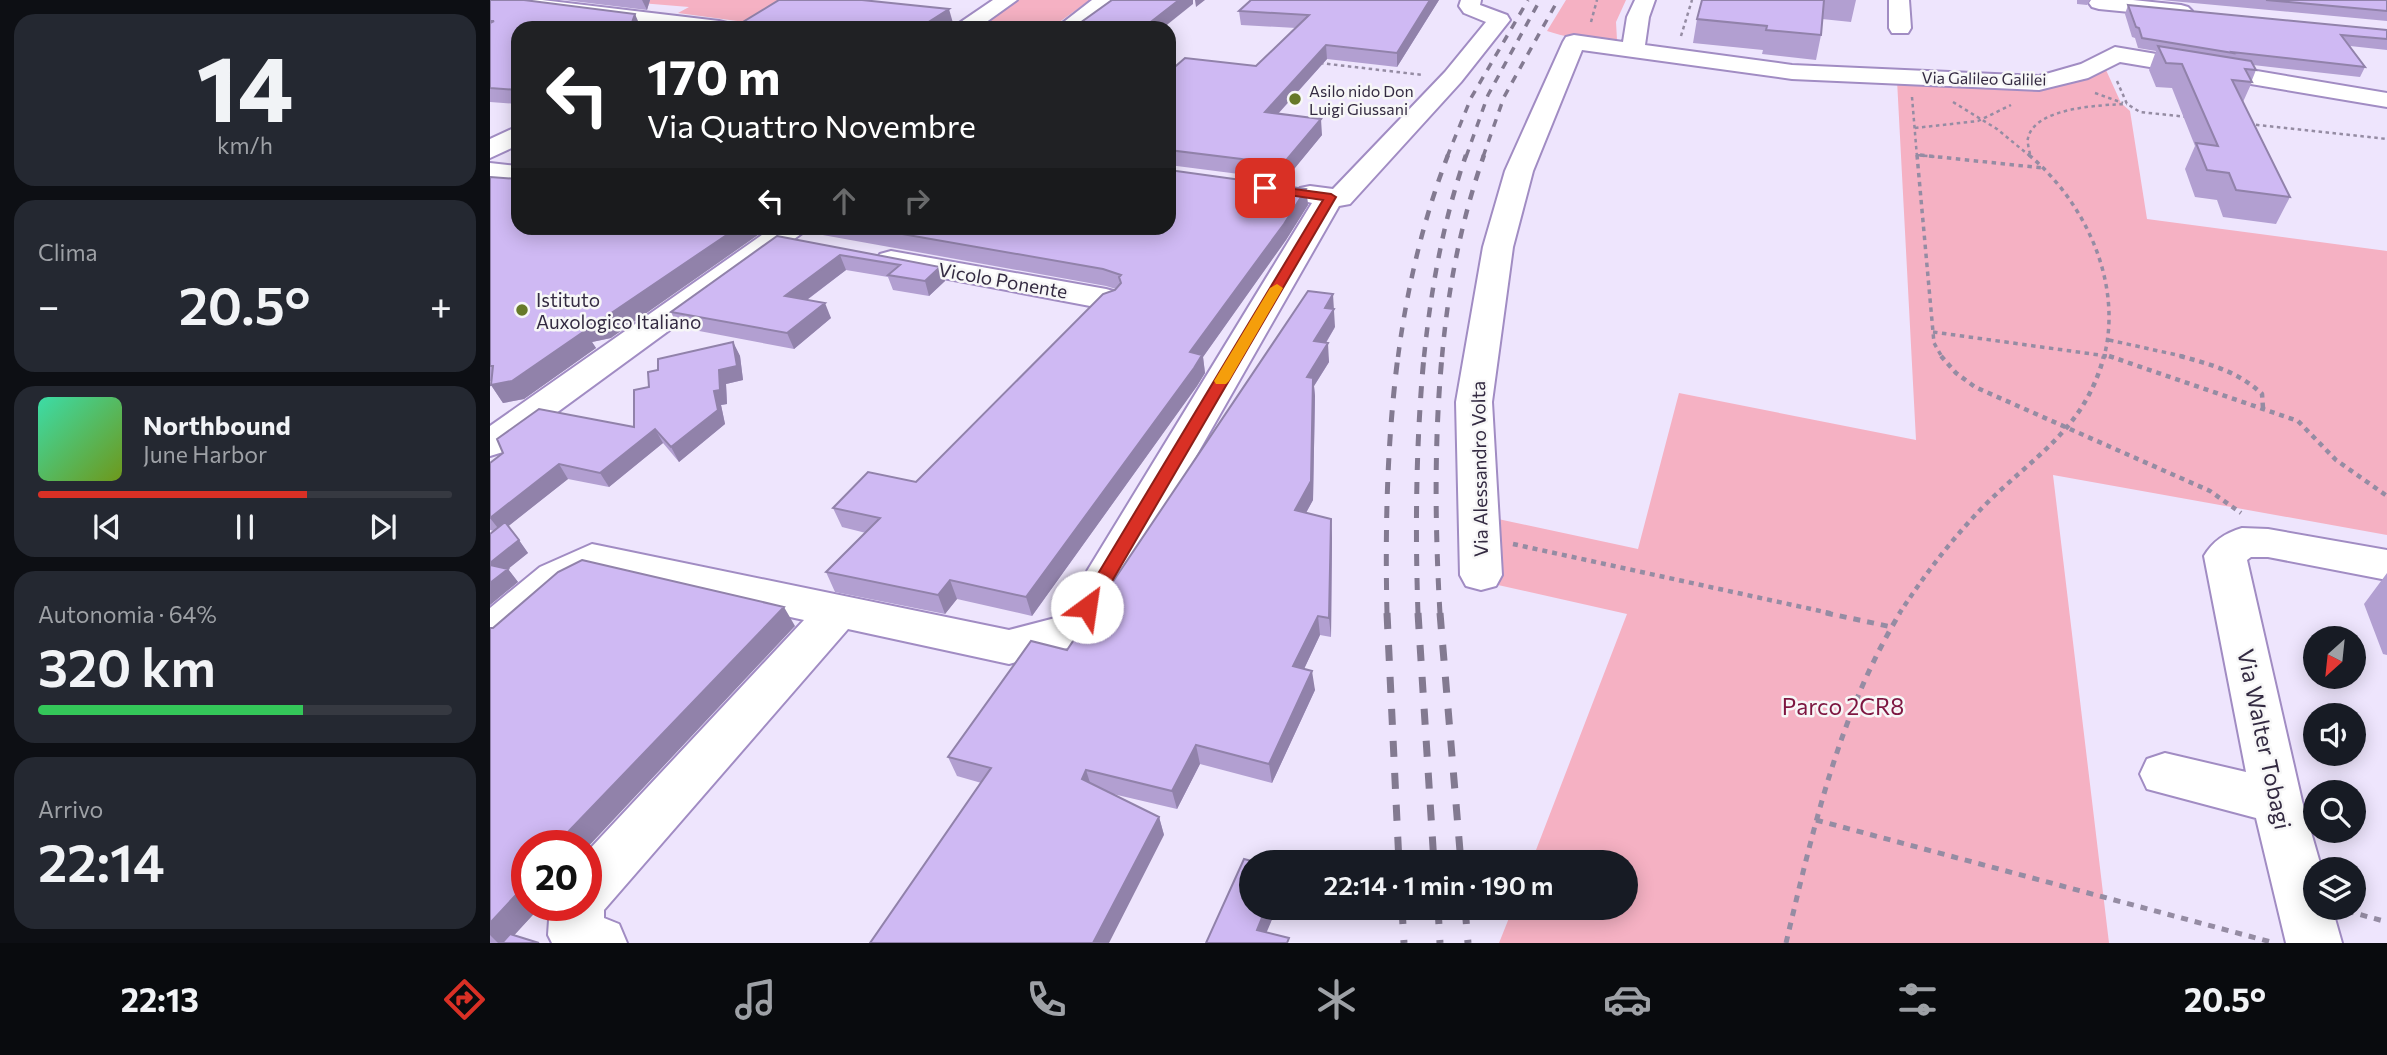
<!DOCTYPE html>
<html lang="it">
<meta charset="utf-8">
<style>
:root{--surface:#171b24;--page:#242831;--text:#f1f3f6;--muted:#9ea1a6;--line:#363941;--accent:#d93025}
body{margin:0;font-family:Commissioner,sans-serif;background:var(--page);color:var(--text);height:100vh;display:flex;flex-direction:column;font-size:26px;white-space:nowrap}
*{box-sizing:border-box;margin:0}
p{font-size:23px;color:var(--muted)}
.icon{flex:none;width:38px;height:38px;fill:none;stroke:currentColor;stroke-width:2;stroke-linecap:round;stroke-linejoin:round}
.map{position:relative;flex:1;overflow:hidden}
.side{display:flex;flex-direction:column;gap:14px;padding:14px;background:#0d0f14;width:490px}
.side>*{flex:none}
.top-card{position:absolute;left:21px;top:21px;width:665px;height:214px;border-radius:21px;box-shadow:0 4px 18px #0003;background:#202124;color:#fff;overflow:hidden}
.needle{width:46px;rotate:207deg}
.controls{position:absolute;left:1813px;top:626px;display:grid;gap:14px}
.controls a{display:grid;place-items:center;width:63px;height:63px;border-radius:50%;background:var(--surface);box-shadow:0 4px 18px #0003;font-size:35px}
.speed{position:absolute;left:21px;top:830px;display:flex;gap:14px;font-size:35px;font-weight:700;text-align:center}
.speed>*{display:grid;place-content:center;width:91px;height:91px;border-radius:50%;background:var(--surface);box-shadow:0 4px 18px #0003;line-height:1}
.speed .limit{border:10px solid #d22;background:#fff;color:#111}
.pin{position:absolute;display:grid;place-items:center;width:60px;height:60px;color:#fff;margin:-30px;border-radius:14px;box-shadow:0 4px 10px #0006}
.me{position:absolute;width:77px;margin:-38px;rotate:31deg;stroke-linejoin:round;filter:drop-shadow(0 0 5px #0008)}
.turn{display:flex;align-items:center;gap:24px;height:147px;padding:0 21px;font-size:32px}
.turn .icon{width:91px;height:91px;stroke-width:2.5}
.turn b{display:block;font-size:49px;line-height:60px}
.lanes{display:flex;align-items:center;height:66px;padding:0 21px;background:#0003;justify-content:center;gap:35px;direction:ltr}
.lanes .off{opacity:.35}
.big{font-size:52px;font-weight:600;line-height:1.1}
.side .widget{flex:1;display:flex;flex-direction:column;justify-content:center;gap:10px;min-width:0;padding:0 24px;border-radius:21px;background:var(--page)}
.side .dial{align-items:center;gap:0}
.dial b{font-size:91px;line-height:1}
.song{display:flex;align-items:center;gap:21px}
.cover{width:84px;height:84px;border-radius:10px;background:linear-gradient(135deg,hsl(160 70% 55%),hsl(80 70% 35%))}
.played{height:7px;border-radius:4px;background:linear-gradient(90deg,var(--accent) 65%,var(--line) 65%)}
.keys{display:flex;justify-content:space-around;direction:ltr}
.heat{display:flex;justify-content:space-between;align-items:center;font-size:38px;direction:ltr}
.charge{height:10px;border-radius:5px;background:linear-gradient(90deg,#34c759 64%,var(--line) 0)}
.trip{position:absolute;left:749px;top:850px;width:399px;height:70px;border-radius:35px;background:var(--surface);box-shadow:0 4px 18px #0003;font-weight:600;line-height:70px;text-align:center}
.dock{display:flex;height:112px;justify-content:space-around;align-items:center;background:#090b0e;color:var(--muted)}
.dock .icon{width:49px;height:49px}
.dock .on{color:var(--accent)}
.dock b{font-size:32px;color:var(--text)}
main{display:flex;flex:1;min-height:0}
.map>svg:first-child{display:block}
</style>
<main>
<section class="side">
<div class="widget dial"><b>14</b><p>km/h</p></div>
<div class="widget"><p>Clima</p>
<div class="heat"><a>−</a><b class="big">20.5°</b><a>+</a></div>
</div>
<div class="widget">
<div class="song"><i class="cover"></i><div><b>Northbound</b><p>June Harbor</p></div></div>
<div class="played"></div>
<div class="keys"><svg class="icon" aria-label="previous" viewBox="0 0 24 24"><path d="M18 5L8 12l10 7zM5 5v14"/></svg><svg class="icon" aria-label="pause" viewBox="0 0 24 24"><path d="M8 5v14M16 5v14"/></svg><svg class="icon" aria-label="next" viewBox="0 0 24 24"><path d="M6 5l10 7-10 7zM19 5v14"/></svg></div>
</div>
<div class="widget"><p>Autonomia · 64%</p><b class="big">320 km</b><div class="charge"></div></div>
<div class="widget"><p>Arrivo</p><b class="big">22:14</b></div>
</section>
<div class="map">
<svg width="1897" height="943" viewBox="0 0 1897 943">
<rect width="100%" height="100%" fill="#eee5fd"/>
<path fill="#f5b1c3" d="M114,0H305L262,23L188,13L199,7Z
M527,0H600L561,28H485Z
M1076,0H1136L1126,22L1127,40C1104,43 1079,38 1057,31Z
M1616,70L1631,103L1640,111L1657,219L1897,251V535L1563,475L1619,943H1009L1023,908H1136V863H1041L1137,614L1008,585V519L1148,549L1189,393L1426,440L1407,80H1589Z"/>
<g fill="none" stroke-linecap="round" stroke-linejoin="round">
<defs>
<path id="minor" d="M0,0H52L229,21L237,23L240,28H176L0,6Z
M503,0H527L488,28H462Z
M602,0H625L591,28H566Z
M971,0H991L990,5L1017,15L1020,20L971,82L860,204L849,206L600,642L519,664L358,629L114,910V918L129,924L137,943H62L58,935L60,905H96V853L314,620L107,575L80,589L16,645L0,650V608L50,567L102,544L519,630L569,617L822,203L810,200L806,194L810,188L820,186L843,189L955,72L996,22L974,13L969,6Z
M1145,0H1165L1159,17L1155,45L1302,65L1549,76L1591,64L1625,47L1897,93V107L1630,62L1598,78L1549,90L1302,79L1092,50L1043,171L1023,247L1002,402L1012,575L1006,586L991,590L976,586L970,575L966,402L993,247L1015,171L1073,42L1076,37L1084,35L1133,42L1137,17Z
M1399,0H1419L1421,28L1418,33H1402L1399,28Z
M1601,0H1643L1691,5L1698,7L1702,11L1698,15L1691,17L1609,9L1602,7L1599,3Z
M28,126V145L0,158V139Z
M0,163L28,166V182L0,179Z
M282,228H316L311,234L13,452L0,456V426Z
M401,251L616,289L627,292L632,299L627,306L616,309L390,266L386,260L390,254Z
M1752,528L1778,529L1897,550V580L1778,557H1761L1757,560L1812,801L1832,870H1825V908H1842L1852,943H1796L1766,818L1657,789L1650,774L1657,759L1675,753L1756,772L1714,556C1723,541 1735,533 1752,528Z"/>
</defs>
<use href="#minor" stroke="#a18cc3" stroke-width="4"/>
<path stroke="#958ca3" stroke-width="2.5" stroke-dasharray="3.5 3.5" stroke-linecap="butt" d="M1101,22L1107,0
M1191,36L1202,0
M830,63L933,75
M1627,81L1637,104L1650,112L1698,117
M1605,93L1633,103
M1422,97L1427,157
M1463,102L1507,129L1541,157
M1759,124L1897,139
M1425,128L1488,121L1521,105
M1540,154C1539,149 1537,142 1538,138C1545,107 1612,105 1637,104
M1427,155L1447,157"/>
<path stroke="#958ca3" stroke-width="3.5" stroke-dasharray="4.5 4.5" stroke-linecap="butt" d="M1427,155L1444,343L1452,357
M1430,155L1553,168
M1539,155C1596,203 1633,284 1614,357
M1443,332L1624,357
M1619,340L1696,357"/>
<path stroke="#958ca3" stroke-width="4.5" stroke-dasharray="5 5" stroke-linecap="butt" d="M1451,356L1466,373L1485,387L1720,491L1751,513
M1619,356L1808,421L1846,460L1897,496
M1690,356C1720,364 1749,372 1772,394L1773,408
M1023,544L1344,614
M1409,614C1433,577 1461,540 1492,508C1543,456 1594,431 1614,356"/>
<path stroke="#958ca3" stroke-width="5" stroke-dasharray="7 7" stroke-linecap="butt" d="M1336,613L1402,627
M1326,820L1781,942
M1857,911L1897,922
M1296,943C1323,830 1349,713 1410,613"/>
<use href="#minor" fill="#fff" fill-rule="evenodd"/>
<path stroke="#837a91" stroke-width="3.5" stroke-dasharray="8 8" stroke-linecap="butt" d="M957,157L981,98L1038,0
M976,157L998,95L1050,0
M993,157L1014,97L1068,0"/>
<path stroke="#837a91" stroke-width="4.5" stroke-dasharray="10 10" stroke-linecap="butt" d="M908,357C917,288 933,220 958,155
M934,357C941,289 953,221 976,155
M952,357C958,288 971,221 994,155"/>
<path stroke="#837a91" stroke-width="5" stroke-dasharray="12 12" stroke-linecap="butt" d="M897,614C895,527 897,442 908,356
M928,614C925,528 926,442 934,356
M950,614C945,528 944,442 952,356"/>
<path stroke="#837a91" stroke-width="7" stroke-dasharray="16 16" stroke-linecap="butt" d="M897,613L909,863
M928,613L944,863
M950,613L971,863
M912,908L914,943
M948,908L950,943
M975,908L978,943"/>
</g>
<path fill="#b29fd1" d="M0,0L28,28V104L0,102Z
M74,0H160L157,10Z
M949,0L907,67L837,59L788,114L832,135L795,180L679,165V72L766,66L806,28L751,25L749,11Z
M1212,0H1366L1361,22L1332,19L1331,35L1326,60L1272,54L1273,50L1203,43L1207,19Z
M1587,0H1600L1597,5L1587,4Z
M1671,0H1897V21Z
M1638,5L1897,30V50L1860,46L1875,67L1870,77L1763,65L1766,70L1762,80V82L1753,102L1800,197L1786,224L1733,217L1727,200L1705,197L1695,169L1705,146L1682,88L1666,87L1659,70L1666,51L1648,48L1645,38L1642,37L1635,14Z
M0,177L121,338L102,342L106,348L34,399L13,403L1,385V381H0Z
M816,189L818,205L796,240L713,357L715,373L707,386L542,616L467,599L455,614L345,592L336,572L376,533L352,527L343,508L426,482L626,289L616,286L316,232L314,228H679Z
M287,236L450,267L455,281L439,296L403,290L398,277L356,270L317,300L341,318L304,349L188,327L181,312Z
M845,327L836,343L839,362L824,386L825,396L823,500L816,513L841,519L842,538L841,637L830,635L814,669L825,690L782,783L710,764L687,809L623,794L669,817L674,835L467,776L458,757L577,650Z
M243,342L250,356L253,380L236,384L237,404L231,405L235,424L189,462L173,443L119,487L78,479L18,526L38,553L18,569L28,582L0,605L4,531L0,530V463L144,427L159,387L168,370Z
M1897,573V655L1893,654L1874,604Z
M305,626L37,845L52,905L24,935L49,943H0V628Z"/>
<path fill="#9182aa" d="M152,0H160L157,10Z
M689,0H703V4L673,28H653Z
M705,0H715L706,7Z
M940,0H949L907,67V53Z
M459,9L463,23L455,28H429Z
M145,14L151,28H140Z
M836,45L837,59L776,127L775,112Z
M831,119L832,135L795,180L793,164Z
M816,189L818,205L796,240L713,357L715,373L707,386L542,616L536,597L700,352Z
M247,228H278L121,338L102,342L106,348L34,399L13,403L1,385L92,324Z
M350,255L356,270L302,311L295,296Z
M450,267L455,281L439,296L435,281Z
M843,294L845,327L826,359L824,341L835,308Z
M335,303L341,318L304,349L297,333Z
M243,342L250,356L253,380L236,384L237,404L231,405L235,424L189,462L181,447L224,391L229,370Z
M838,343L839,362L824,386L825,396L823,500L807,529L805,510L817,377Z
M165,429L173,443L119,487L110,473Z
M69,464L78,479L11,532L0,518Z
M841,519L842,538L841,637L839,618Z
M29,540L38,553L18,569L28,582L0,605V563Z
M460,580L467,599L455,614L448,595Z
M294,607L305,626L96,849V845H77L78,832Z
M828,616L830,635L806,686L803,666Z
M822,671L825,690L782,783L779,764Z
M706,745L710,764L687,809L682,791Z
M596,770L602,789L592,779Z
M669,817L674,835L619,943H603Z
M37,883V905H52L17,943H8L0,935V923Z
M776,908H787L772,943L767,930Z"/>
<path fill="#cfb9f3" stroke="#9182aa" stroke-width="2" d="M0,0H34L145,14L140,28H28V90L0,88V23L4,21H0Z
M289,0H372L459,9L429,28H243Z
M622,0H689L653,28H583Z
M761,0H940L907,53L836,45L775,112L831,119L793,164L679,150V72L695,58L766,66L819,15L749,11Z
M1212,0H1334L1331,35L1276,30L1277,26L1207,19Z
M1776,0H1897V11Z
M1638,5L1897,30V39L1851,35L1875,67L1742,52L1743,53L1652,38L1649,28L1646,27Z
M1668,46L1761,61L1766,70L1755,69L1762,82L1742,80L1800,197L1746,190L1739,173L1717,170L1706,143L1728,146L1692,64L1676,63Z
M679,170L816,189L794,224L700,352L712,355L704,368L536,597L460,580L448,595L336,572L390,518L343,508L378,472L426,482L613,294L625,290L631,283L629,277L631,275L613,269L378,228H679Z
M0,177L28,179V228H247L111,320L92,324L96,330L22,381L1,385L3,366H0Z
M287,236L450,267L435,281L398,275L410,265L350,255L295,296L335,303L297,333L181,312Z
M818,291L843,294L835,308L844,309L824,341L838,343L817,377L823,378L821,481L805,510L841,519L839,618L828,616L803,666L822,671L779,764L706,745L682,791L596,770L592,779L669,817L603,943H380L501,768L458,757L541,641L577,650Z
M243,342L247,366L229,370L230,390L224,391L228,410L181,447L165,429L110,473L69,464L0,518V463L13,453L7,439L49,409L144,427V390L159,387L158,372L168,370V359Z
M15,522L29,540L0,563V534Z
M92,560L294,607L78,832L77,845H37V883L0,923V628H3L68,572Z
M0,565L18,569L0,583Z
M754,859L769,863H761V908H776L767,930L799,938L797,943H716Z
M20,934L49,943H12Z"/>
<path fill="#d93025" stroke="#8d1f18" stroke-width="2" d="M775,185L841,194L846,197L604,612H591L588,607L591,602L833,200L771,191V186Z"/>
<path fill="#f59e0b" d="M787,284L793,288L739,381L736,384H726L724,381L780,288Z"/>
<g fill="#667929" stroke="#f7f7f7" stroke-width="2.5">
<circle cx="805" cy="99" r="7"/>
<circle cx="32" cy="310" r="7"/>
</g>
<g text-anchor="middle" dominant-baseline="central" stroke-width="5" stroke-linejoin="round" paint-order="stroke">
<g font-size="16" fill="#332a41" stroke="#f7f7f7">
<text transform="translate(1494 78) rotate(1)">Via Galileo Galilei</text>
</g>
<g font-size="16" fill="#332a41" stroke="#f7f7f7" text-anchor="start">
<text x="819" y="90">Asilo nido Don<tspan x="819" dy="18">Luigi Giussani</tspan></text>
</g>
<g font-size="19" fill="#332a41" stroke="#f7f7f7">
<text transform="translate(513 280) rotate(10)">Vicolo Ponente</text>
<text transform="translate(989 469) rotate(-91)">Via Alessandro Volta</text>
</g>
<g font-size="19" fill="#332a41" stroke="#f7f7f7" text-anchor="start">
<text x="46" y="299">Istituto<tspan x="46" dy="22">Auxologico Italiano</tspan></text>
</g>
<g font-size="23" fill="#7d1640" stroke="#f7f7f7">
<text x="1353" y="706">Parco 2CR8</text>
</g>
<g font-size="23" fill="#332a41" stroke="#f7f7f7">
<text transform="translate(1775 739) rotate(78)">Via Walter Tobagi</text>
</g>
</g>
</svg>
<div class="controls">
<a><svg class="needle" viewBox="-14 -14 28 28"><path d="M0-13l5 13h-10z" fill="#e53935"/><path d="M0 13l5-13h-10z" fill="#9ea1a6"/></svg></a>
<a><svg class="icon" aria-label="sound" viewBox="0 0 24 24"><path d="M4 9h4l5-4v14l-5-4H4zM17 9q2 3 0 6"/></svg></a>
<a><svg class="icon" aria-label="search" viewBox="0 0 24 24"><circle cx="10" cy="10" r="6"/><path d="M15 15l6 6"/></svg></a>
<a><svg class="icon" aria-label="layers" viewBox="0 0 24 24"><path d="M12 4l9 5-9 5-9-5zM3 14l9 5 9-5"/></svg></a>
</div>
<div class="speed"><div class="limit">20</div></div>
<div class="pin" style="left:775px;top:188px;background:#d93025"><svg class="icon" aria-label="arrive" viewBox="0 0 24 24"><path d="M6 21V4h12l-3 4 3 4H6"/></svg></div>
<svg class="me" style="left:597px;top:607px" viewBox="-20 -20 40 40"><circle r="19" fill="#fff"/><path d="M0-13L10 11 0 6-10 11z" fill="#d93025"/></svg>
<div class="trip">22:14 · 1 min · 190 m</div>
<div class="top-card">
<div class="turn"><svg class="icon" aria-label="left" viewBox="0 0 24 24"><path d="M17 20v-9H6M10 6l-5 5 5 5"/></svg><div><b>170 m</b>Via Quattro Novembre</div></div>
<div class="lanes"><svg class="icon" aria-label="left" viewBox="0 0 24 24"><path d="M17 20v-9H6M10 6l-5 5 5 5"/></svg><svg class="icon off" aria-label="ahead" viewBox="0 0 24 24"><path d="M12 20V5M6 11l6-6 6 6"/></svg><svg class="icon off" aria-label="right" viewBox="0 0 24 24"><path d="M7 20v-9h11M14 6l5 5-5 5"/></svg></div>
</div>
</div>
</main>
<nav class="dock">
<b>22:13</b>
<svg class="icon on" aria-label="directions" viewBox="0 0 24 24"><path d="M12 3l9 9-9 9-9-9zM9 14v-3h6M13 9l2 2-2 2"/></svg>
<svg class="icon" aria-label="music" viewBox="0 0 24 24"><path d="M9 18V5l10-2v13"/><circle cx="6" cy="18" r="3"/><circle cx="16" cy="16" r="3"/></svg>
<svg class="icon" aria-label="phone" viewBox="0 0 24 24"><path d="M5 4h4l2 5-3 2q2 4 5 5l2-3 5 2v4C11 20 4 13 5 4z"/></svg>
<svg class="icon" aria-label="climate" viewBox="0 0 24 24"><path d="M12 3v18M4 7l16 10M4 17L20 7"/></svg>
<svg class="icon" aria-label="car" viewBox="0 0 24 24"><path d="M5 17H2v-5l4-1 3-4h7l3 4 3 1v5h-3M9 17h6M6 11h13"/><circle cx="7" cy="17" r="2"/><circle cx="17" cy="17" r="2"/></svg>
<svg class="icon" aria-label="filters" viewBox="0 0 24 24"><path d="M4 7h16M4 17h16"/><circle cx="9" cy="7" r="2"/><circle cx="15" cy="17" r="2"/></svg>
<b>20.5°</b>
</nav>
